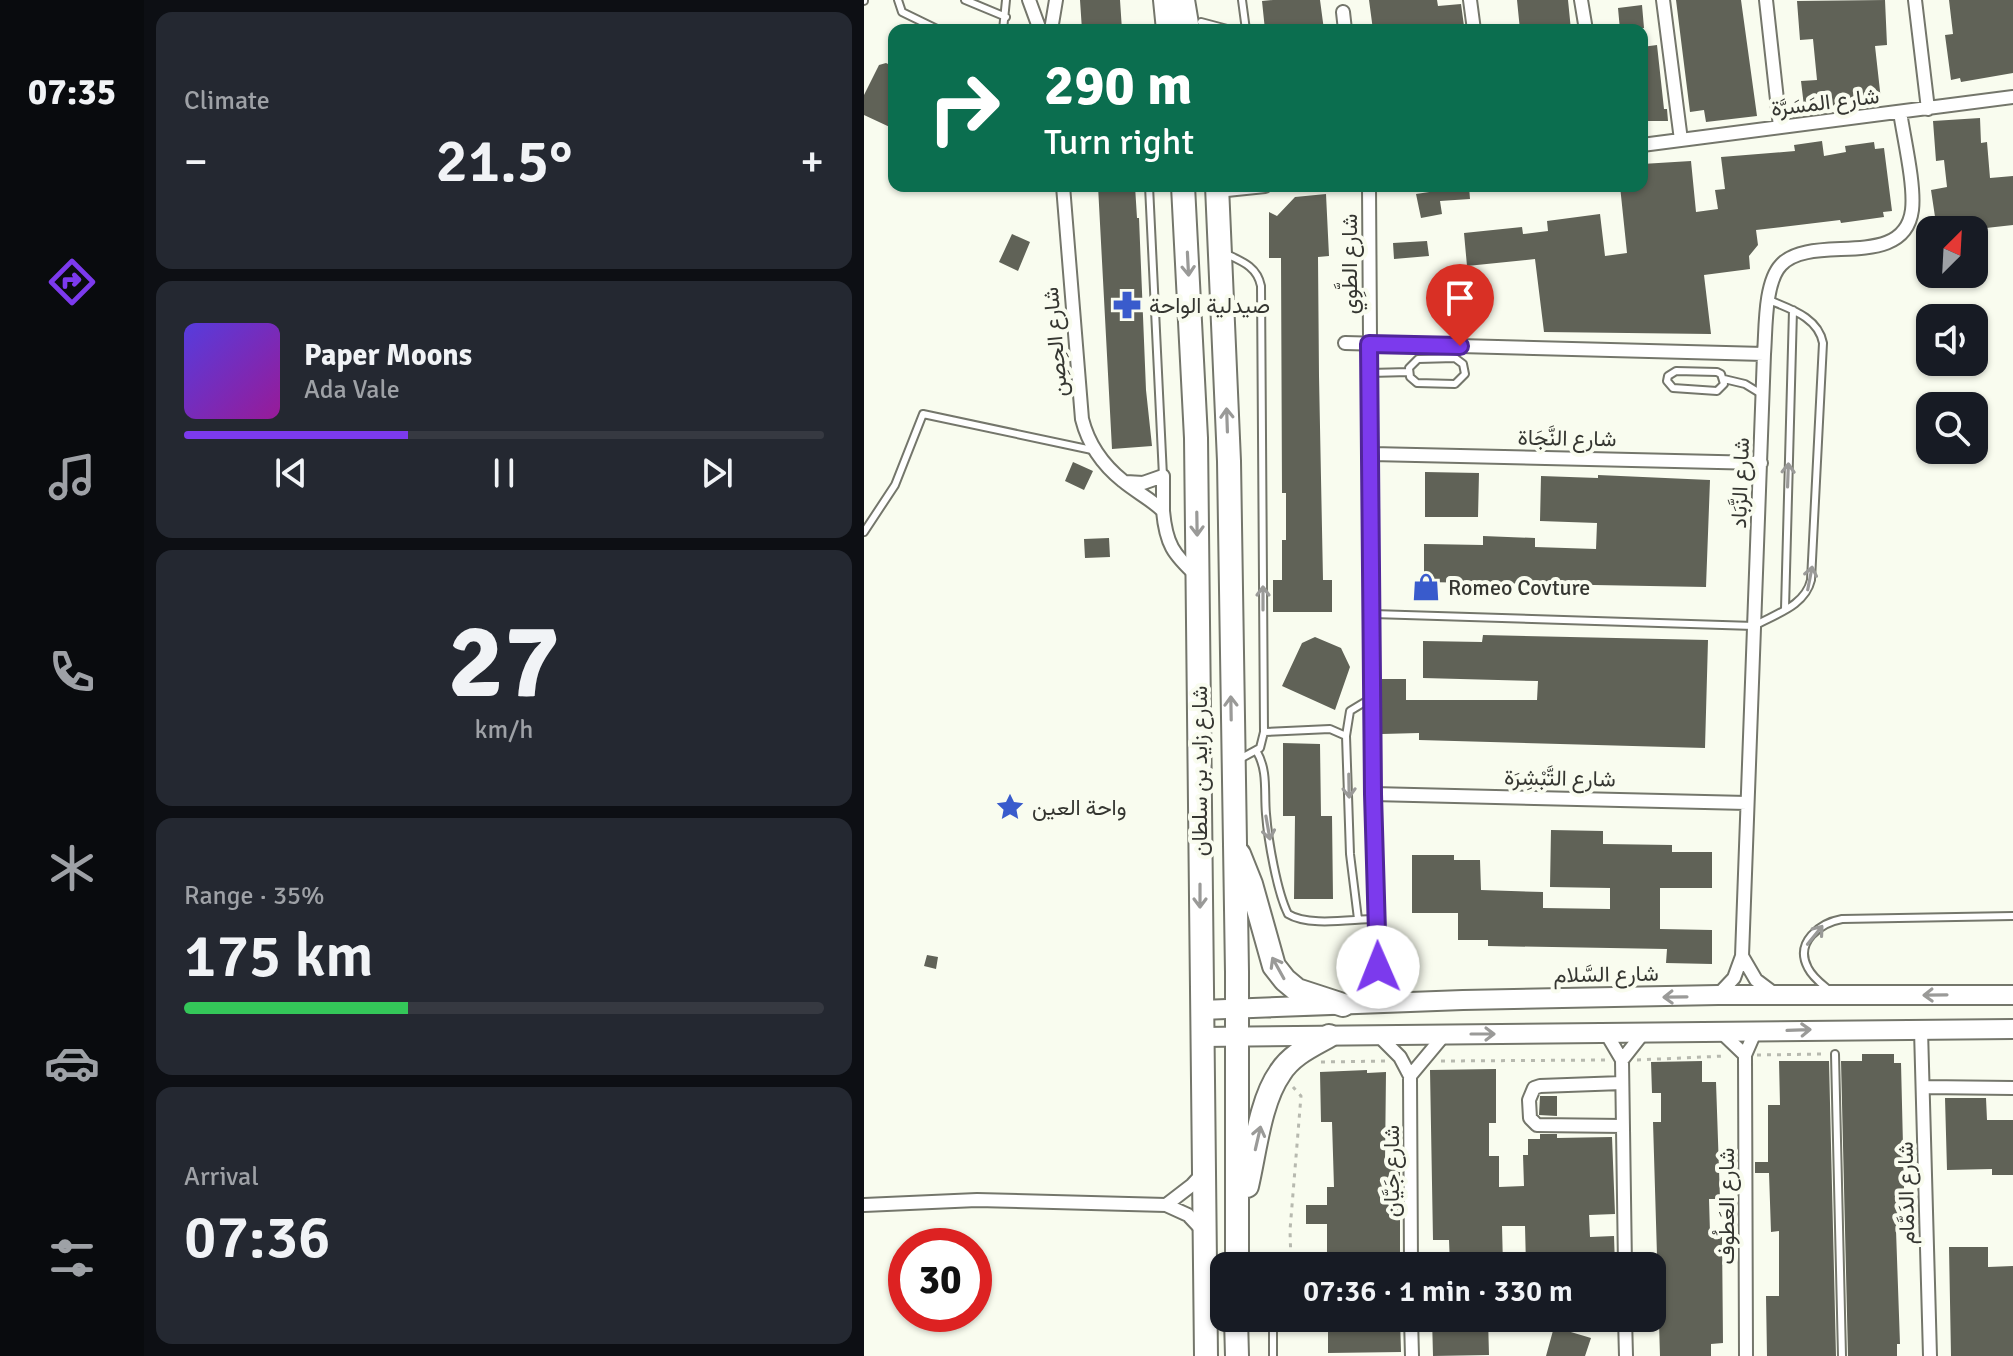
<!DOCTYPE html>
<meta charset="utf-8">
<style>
:root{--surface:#171b24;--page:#242831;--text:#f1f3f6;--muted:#9ea1a6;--line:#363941;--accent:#7c3aed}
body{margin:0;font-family:Signika,Vazirmatn,sans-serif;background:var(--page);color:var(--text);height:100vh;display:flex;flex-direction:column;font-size:30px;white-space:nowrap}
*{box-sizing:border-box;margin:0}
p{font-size:26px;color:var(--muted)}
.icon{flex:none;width:44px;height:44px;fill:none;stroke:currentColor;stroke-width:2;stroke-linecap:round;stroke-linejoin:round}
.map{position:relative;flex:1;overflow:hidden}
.side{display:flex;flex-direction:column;gap:12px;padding:12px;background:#0d0f14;width:720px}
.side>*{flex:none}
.hud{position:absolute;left:24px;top:24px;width:760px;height:168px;border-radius:16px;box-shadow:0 2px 6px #0004;background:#0b6e4f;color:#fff;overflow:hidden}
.needle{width:52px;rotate:24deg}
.controls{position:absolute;left:1052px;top:216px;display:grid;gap:16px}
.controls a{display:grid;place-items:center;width:72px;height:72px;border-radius:16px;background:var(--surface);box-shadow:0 2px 6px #0004;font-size:40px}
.speed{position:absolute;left:24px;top:1228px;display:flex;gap:16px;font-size:40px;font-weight:700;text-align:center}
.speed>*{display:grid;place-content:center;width:104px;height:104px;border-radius:50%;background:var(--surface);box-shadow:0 2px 6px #0004;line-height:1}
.speed .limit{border:12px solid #d22;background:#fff;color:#111}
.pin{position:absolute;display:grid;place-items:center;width:68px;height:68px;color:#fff;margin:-82px -34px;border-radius:50% 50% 50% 0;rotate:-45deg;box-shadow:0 0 8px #0007}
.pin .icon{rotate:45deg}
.me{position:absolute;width:88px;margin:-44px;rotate:359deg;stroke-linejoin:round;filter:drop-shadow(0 0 6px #0008)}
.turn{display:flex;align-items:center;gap:28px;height:168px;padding:0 24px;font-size:36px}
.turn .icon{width:104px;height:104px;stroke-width:2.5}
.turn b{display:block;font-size:56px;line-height:68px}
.big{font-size:60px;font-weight:600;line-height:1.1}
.side .tile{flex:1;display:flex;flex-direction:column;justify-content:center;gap:12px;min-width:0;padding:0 28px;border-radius:16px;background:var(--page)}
.side .dial{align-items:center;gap:0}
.dial b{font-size:104px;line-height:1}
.song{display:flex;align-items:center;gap:24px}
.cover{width:96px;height:96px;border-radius:12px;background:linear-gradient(135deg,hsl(250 70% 55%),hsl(300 70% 35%))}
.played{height:8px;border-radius:4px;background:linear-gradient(90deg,var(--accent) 35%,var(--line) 35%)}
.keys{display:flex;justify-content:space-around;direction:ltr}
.heat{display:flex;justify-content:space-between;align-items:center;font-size:44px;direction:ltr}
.charge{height:12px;border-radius:6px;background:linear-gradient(90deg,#34c759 35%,var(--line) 0)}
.trip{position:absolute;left:346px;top:1252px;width:456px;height:80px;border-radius:16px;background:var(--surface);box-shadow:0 2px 6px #0004;font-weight:600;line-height:80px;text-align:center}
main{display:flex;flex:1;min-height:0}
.tab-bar{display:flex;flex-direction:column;width:144px;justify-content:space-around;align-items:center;background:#090b0e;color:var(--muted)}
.tab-bar .icon{width:56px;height:56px}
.tab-bar .active{color:var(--accent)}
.tab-bar b{font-size:36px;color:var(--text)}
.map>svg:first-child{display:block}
</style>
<main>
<nav class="tab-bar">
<b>07:35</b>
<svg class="icon active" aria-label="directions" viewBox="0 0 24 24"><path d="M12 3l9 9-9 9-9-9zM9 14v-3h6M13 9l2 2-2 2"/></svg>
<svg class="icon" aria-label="music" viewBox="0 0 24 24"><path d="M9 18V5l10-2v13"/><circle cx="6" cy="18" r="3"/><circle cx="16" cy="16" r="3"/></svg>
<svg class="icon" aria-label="phone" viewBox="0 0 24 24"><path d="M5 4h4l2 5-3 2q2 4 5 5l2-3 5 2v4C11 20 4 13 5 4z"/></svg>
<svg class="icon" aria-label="climate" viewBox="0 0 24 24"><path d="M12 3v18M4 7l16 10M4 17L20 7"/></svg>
<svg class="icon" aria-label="car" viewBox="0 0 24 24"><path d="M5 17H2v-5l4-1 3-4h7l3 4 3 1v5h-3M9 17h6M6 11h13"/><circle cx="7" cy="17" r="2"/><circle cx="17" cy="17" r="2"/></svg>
<svg class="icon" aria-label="filters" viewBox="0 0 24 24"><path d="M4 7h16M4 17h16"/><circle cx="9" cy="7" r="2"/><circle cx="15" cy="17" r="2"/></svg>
</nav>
<section class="side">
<div class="tile"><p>Climate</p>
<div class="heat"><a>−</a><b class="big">21.5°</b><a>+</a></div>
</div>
<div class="tile">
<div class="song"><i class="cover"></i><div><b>Paper Moons</b><p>Ada Vale</p></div></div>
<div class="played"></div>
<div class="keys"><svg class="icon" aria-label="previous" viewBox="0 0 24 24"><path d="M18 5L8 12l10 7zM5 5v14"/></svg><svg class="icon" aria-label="pause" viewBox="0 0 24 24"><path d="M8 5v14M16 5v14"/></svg><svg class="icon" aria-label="next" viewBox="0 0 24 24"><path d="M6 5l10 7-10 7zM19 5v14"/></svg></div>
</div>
<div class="tile dial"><b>27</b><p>km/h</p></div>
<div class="tile"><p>Range · 35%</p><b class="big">175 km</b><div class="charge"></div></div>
<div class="tile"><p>Arrival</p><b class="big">07:36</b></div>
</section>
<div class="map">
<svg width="1149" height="1356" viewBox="0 0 1149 1356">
<rect width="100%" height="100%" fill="#f9fcef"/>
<path fill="#606257" d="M216,0H256L258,30H218Z
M409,0H456L460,30H401L398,1Z
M505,0H573L574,6L597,4L600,26L588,27L589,30H509Z
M653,0H704L707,30H656Z
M812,0H877L893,116L842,122L840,110L826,112Z
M1021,0L1023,45L1011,46L1017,100L956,107L957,113L941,115L937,81L953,80L949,39L936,40L933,1Z
M1085,0H1149V73L1097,82L1096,78L1087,80L1081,35L1089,34Z
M778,5L780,28L756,30L754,8Z
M793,45L800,109H803L804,121H778V47Z
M22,63L30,67V129L0,115V95L15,65Z
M1116,118L1117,143L1123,142L1126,178L1149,176V225L1104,230H1073L1067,190L1083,187L1080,160L1072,161L1069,121Z
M958,141L960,156L982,152L981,146L1010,142L1011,149L1020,148L1028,211L1019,212L1020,217L977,223L976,220L892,230L894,245L885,256L886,269L840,275L847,334L680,332L671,259L603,266L600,233L658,227L659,234L684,231L683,221L736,214L741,256L763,253L756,186H778V164L827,161L832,212L854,209L851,190L861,189L857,157L931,151L930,145Z
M234,186H271L273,218H275L282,390L288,446L248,449Z
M605,186L606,199L576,201L578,214L557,218L552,194Z
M462,194L465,256L454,257L455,376L459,580H468V612H409V580H418V540H422V493H418L417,258H405V212L413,216L431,197Z
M148,234L166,242L154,271L135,262Z
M563,241L565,256L530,259L529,243Z
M209,462L229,471L220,490L201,481Z
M561,472L615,473L614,517H561Z
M734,475L846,480L842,587L560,582V544L619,545V536L671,538V547L732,549L733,523L676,521L677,476L734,478Z
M245,538L246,557L221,558L220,539Z
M619,635L844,640L841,748L555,740V733L518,734V679H542V700H673L674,681L559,678V641L618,642Z
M451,637L477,648L486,667L471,710L418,686L438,643Z
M419,743L456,744L457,816H468L469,899H430L431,816H419Z
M687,830L739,831V844L808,845V852H848V888H796V929L848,930V964L802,963L803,949L624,946V940H594V913H548V855H590V860H616L617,890L679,892V908L746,909V888L686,887Z
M63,955L74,957L72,969L60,966Z
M998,1054H1030V1063H1037L1041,1229L1032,1230L1036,1344H1033V1356H984L977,1061H998Z
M838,1061V1082H852L856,1199H845L846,1233H858L859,1343L847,1344V1356H796L789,1122H797V1093H788L787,1062Z
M915,1061H965L972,1356H903L902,1296H915V1231L907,1232L905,1173H891V1162H904V1105H916Z
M632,1069V1123H625V1156H635V1187L660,1186L659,1155H664V1139H676V1134H693V1138L748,1137L751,1214L725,1215L726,1237L750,1236L751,1266H662L661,1226H638L639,1266H586L585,1240H569L566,1070Z
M503,1070V1073L522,1072L521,1162L536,1161V1266H463V1224H442V1205H463V1187H470L468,1122H457L456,1072Z
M676,1096H693V1116L675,1115Z
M1081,1098H1122L1123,1120H1149V1175H1128V1169L1083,1170Z
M1085,1247H1124V1267L1149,1266V1356H1087Z
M464,1318H536L537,1352L464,1353Z
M568,1318H624L625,1355L569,1356Z
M690,1327L727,1338L721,1356H682Z"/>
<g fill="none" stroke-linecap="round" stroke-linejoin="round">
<defs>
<path id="lane" d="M34,0L38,12L75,30
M101,0L142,17
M378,0L382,30
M0,1V0
M337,22L367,30
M139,30L142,0
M285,186L299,476
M360,253C377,261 393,266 397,286L400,732L396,748L374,760
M591,358L599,364L601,374L591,384L553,383L546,377L545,368L554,359Z
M812,371L853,372L857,374L860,384L853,391L809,388L803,381L804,376Z
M506,373L545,372
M860,379L881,384L899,395
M0,532L31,485L59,414L228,450
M921,609L929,310
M509,614L890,626C911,614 941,606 947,580L959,343C954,317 926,309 905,300
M400,732L466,729L482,736L486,854L494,919
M482,736L486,711L509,697
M393,752C404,771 400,792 402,814C404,840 413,892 424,914C445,927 488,919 512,919
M966,991C958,984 949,978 944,968C930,942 956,923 978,919L1149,916
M971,1054L978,1356
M398,1266H406
M409,1356V1318"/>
<path id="street" d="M165,0L176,30
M606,0L610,30
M717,0L722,30
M799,0L817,140
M902,0L916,127
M1051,0L1064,109
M479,12L481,30
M187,30L192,0
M778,145L1149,97
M199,186L218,419C224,443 239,465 259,481C272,492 287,499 299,511C302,544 309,554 333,576
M505,186L509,794L514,967L521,981L544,1003
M353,191L401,186
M481,343L900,354
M508,454L897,463
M262,482L279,483L299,476V511
M509,794L883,803
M878,956L892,980L912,995
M854,995L870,978L878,956L900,354C902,330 900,283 917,265C947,232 1040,272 1048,210C1051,185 1040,139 1036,112
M488,1005L507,981L514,967
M1057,1030L1066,1356
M742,1033L758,1060L761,1266
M858,1033L881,1055
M515,1036L536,1057L546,1076L547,1266
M758,1060L780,1032
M546,1076L581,1034
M758,1083L676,1086L670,1088L665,1100L666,1118L673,1125L759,1126
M1060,1087L1149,1088
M0,1205L113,1200L302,1205L324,1215L339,1231
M302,1205L328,1185L339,1173
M547,1318L548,1356
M761,1318L762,1356
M882,1356L881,1055L891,1032"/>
<path id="secondary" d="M337,1010L599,1000L854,995H1149
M337,1037L1149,1029"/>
<path id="highway" d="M301,0L304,30
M319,0L324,30
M319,186L332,438L342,1356
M353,186L365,461L373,972V1266
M375,854L387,884L410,966L421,980L433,990L479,1005
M383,1186C391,1152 396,1101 416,1073C427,1055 447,1046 465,1036
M372,1318L373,1356"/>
</defs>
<use href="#lane" stroke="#74766b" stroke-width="10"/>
<use href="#street" stroke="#74766b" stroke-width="16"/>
<use href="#secondary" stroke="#74766b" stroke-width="22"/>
<use href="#highway" stroke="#74766b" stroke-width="26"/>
<path stroke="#b7b9af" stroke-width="3" stroke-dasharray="4 6" stroke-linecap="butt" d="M893,1055L961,1054
M773,1060L861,1056
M577,1061L746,1060
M457,1062L522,1061
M424,1266L427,1263L426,1230L437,1096L429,1087"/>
<use href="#lane" stroke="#fff" stroke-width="6"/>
<use href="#street" stroke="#fff" stroke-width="12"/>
<use href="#secondary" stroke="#fff" stroke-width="18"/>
<use href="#highway" stroke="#fff" stroke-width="22"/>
</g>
<defs><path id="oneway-shaft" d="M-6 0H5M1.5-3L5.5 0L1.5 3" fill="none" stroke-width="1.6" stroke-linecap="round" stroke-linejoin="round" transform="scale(2)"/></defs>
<g stroke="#9a9a98">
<use href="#oneway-shaft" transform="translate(324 264) rotate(87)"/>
<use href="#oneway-shaft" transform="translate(363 420) rotate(-92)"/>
<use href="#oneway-shaft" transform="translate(924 475) rotate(-88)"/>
<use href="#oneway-shaft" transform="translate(333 524) rotate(89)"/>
<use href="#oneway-shaft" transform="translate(946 578) rotate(-79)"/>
<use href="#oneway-shaft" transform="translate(399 598) rotate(-90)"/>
<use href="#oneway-shaft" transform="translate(367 708) rotate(-91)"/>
<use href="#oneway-shaft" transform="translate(485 786) rotate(89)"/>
<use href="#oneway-shaft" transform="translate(404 828) rotate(80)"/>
<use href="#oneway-shaft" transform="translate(336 896) rotate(90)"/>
<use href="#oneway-shaft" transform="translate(951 935) rotate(-51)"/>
<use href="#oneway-shaft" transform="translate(414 968) rotate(-119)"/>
<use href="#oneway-shaft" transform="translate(1071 995) rotate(179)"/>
<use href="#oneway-shaft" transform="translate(811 997) rotate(179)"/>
<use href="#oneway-shaft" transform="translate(935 1030) rotate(-2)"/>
<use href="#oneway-shaft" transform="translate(619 1034)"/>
<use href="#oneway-shaft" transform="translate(394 1138) rotate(-77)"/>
</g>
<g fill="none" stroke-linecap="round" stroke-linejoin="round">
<defs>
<path id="route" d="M514,967L509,794L505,344L596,346"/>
</defs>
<use href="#route" stroke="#51269a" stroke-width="20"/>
<use href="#route" stroke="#7c3aed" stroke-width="14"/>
</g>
<defs>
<symbol id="pharmacy-bare" viewBox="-9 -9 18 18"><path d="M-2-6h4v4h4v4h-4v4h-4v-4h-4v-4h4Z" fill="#395bcc" stroke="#f9fcef" stroke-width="2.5" paint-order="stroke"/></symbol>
<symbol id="shop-bare" viewBox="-9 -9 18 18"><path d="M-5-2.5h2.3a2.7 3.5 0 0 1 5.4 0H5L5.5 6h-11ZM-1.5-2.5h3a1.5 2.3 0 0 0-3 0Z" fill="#395bcc" stroke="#f9fcef" stroke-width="2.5" paint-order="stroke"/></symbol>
<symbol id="sight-bare" viewBox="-9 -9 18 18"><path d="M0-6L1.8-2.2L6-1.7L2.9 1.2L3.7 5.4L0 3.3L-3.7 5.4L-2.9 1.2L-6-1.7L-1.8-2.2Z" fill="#395bcc" stroke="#f9fcef" stroke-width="2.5" paint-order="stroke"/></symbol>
</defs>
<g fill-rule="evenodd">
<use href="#pharmacy-bare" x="243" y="285" width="40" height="40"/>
<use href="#shop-bare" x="542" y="567" width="40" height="40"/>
<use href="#sight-bare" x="126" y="787" width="40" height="40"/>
</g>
<g text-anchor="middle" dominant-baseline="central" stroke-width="8" stroke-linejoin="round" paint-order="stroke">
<g font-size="22" fill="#353631" stroke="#f9fcef">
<text transform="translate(961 102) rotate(-7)">شارع المَسَرَّة</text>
<text transform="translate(485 264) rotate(-90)">شارع الطَّوِي</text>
<text transform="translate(191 342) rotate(-95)">شارع الحِصِن</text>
<text transform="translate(703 438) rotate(1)">شارع النَّجَاة</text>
<text transform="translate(876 483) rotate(-88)">شارع الزَّبَاد</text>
<text transform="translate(335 771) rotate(-90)">شارع زايد بن سلطان</text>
<text transform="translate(696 778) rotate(1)">شارع التَّبْشِرَة</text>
<text transform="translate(742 974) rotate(-1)">شارع السَّلام</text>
<text transform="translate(527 1171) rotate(-90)">شارع جَيَّان</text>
<text transform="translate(1042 1193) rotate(-91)">شارع الدَمَّام</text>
<text transform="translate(862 1206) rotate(-90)">شارع العَطُوف</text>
</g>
<g font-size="22" fill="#353631" stroke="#f9fcef" text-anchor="start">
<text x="285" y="305">صيدلية الواحة</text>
<text x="584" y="587">Romeo Covture</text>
<text x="168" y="807">واحة العين</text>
</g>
</g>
</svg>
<div class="controls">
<a><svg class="needle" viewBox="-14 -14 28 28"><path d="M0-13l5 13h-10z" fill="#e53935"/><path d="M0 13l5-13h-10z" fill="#9ea1a6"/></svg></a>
<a><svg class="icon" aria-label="sound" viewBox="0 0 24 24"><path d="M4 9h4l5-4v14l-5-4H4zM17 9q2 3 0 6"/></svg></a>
<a><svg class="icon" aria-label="search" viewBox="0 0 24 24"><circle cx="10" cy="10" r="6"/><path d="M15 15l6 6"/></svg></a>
</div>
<div class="speed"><div class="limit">30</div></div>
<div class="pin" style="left:596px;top:346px;background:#d93025"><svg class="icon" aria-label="arrive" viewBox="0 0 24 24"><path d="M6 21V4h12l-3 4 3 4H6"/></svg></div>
<svg class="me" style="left:514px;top:967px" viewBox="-20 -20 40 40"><circle r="19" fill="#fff"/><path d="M0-13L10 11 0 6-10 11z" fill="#7c3aed"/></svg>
<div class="trip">07:36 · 1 min · 330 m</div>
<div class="hud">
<div class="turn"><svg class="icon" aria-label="right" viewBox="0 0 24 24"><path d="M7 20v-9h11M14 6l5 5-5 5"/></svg><div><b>290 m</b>Turn right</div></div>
</div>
</div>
</main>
